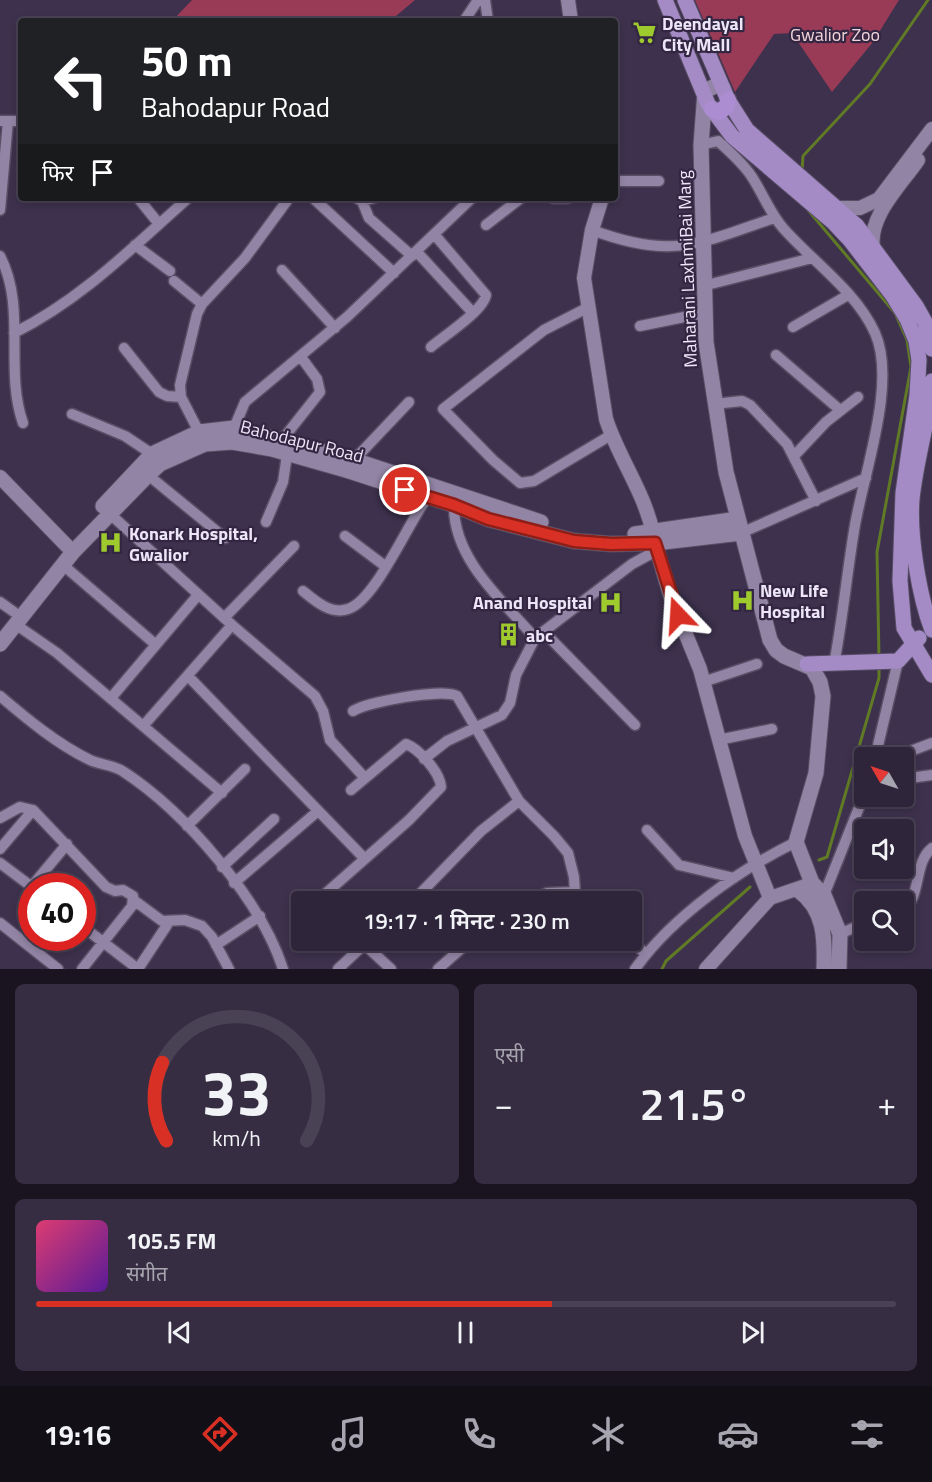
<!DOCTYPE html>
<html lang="hi">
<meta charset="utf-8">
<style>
:root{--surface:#2e253a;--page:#362d42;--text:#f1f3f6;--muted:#a7a5af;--line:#494254;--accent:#d93025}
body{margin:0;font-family:"Titillium Web","Noto Sans Devanagari",sans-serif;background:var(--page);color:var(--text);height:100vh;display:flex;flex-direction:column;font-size:22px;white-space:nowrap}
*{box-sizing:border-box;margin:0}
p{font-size:20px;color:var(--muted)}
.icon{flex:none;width:33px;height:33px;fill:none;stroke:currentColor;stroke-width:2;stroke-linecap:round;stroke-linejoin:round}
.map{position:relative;height:969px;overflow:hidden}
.sheet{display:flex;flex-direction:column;gap:15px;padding:15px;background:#191420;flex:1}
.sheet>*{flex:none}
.guide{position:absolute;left:18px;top:18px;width:600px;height:183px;border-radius:6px;box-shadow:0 3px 9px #0003,0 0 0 2px var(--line);background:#202124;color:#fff;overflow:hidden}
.needle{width:39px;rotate:309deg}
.controls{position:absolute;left:854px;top:747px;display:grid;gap:12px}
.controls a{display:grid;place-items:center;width:60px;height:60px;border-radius:6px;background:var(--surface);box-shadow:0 3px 9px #0003,0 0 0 2px var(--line);font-size:30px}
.speed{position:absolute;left:18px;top:873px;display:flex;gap:12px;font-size:30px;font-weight:700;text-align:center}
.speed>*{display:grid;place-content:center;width:78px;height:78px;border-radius:50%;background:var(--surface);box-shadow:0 3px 9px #0003,0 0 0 2px var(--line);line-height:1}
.speed .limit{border:9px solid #d22;background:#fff;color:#111}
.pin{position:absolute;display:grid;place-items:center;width:51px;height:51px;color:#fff;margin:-26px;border:3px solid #fff;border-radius:50%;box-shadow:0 2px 6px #0007}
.me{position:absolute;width:66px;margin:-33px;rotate:340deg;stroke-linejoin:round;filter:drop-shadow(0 0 4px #0008)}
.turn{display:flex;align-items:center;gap:21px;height:126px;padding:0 24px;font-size:27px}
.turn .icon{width:78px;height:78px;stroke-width:2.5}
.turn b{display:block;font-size:42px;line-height:51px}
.then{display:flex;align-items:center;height:57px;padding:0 24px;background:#0003;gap:12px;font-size:22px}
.big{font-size:45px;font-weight:600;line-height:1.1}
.sheet .tile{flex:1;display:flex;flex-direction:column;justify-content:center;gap:9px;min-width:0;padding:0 21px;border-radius:9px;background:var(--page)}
.sheet .dial{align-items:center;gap:0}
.dial svg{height:156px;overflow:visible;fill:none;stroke:var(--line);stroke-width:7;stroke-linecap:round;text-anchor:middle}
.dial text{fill:var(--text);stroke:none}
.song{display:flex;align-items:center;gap:18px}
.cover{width:72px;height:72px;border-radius:9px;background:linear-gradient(135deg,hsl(340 70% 55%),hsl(270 70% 35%))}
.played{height:6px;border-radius:3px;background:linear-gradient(90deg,var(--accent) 60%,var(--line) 60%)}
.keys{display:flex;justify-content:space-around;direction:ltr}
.heat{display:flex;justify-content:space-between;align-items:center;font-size:33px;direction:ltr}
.sheet .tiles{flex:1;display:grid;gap:15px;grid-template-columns:1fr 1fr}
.tile:last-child{grid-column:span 2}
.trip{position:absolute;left:291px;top:891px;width:351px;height:60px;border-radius:6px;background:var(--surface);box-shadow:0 3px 9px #0003,0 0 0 2px var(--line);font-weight:600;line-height:60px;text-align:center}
.menu{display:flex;height:96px;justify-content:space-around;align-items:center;background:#120f17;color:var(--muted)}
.menu .icon{width:42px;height:42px}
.menu .selected{color:var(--accent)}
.menu b{font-size:27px;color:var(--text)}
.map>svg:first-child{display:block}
</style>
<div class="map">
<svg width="932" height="969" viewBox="0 0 932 969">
<rect width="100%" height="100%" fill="#3d314d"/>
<path fill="#993b57" d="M192,0H415L390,21H172Z
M695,0H899L873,42L832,92L792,33L774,34L735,92Z"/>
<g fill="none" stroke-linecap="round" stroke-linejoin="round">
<path stroke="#607a25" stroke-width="3" d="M802,171L803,156L870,84L928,0
M808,210L895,313L907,340L911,367L877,552L879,658
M819,860L827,857L879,678V667
M662,969L666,961L750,887"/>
<defs>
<path id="minor" d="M485,0L488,21
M464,21L478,0
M0,121H21
M701,145L718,141C730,152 743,163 752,177C763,194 770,213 783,228C813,262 856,291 875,333C897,382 864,473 855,525C847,571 843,618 834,664
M615,181H659
M138,198L159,224
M313,198L394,273
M356,198L362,201L374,198
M553,198H568
M362,201L369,218L412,256
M0,210L8,121
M486,225L521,198
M592,230C672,260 698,244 774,218
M135,245L170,271
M417,252L473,313
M0,256C27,308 4,369 23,423
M282,270L335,328
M174,281L202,304
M703,286L812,258
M587,308L544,330L443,409L493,460L520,483L534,481L611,435
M640,326L704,313
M793,327L848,295
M14,333C80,300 131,249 186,200
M431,347C444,336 483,311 486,295L434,234
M124,348L159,392L167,396L181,397
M776,355L840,410
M714,404L742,401L750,405L787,444L816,501
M72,414L125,436L152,454
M234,428L245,402L347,317L472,198
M199,432L181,397L180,385L197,314L202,304L245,258L289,198
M282,440L320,392L317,379L301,357
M794,456L826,422L858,397
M354,460L409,402
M148,475L225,538
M454,505C453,559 502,600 535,638
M109,513L232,625L315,696L323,711L330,740L365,778
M266,522L283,482L287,455
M741,533L866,478
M345,536L385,566
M63,565L155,644
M303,591C315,601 331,615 348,609C375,601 408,523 427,498
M0,602L14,612
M224,618L294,546
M15,624L57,653L222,793
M544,632L635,725
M188,676L364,858
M703,682L757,664
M0,696C27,719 57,744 90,760C101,765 114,765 124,772C185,812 261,900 283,969
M111,698L198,595
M353,711C367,702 442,688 457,696L519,801L554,836L568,853L574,877L575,892L584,902
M144,725L232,625
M718,740L772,729
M875,758L898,661
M892,758L932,743
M424,759L447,741L502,715L510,703L516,675L535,638L632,564L656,551
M903,779L932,775
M0,818L20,807L33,810L106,887L115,891L123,890L133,896L132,906L82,969
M187,826L245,769
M647,830L679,865L734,878
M0,849L33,810
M0,863L32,887
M222,867L274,819
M234,883L318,811
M32,886L67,844
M824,895L864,795
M135,901L162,921L185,920L202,926L212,937L229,969
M316,902L409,820L441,787C440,772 419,749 406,744L351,790
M412,902L481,831L519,801
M529,902L547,893L575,892
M903,910C922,897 913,863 932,848
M297,921L302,917
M0,923L58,969
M82,926L138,969
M840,934L864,923
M630,940L646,954
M216,945L260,916
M365,945L391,969
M138,969L169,922
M338,969L369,940
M438,969L471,940
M635,969C673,916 739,870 796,842"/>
<path id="tertiary" d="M568,0L571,21
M602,198L592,230L584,278L606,419C619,459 644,491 653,533
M839,208H860L879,199L932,129
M873,248C868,216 901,185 918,160
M0,477L67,546
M655,543L671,598L700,669L745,836L770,898
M706,969L770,898L808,885"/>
<path id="secondary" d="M723,88L717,85L705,91L701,145L706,342L726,472L770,640L776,650L784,656L812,668L820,682L823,696L816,773L796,842L812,883L824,895L840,934L839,969
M103,506L152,454L199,432L234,428L354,460L541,522
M635,534L738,519
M0,644L73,552L148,475L160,464L205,444L232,442L272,449L346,470L454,505L488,519L574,541L611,544L655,543L741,533
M798,890C825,909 825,939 824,969"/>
<path id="primary" d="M665,0L708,104L732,136L833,222L850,240L893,296L907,319L916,341L919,360L917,395L903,493L900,581L904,628L932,675
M685,0L728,100L747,130L857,226L916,306L925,322L932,349
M932,381C929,420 916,459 912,499C909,535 919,596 932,630
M807,664L898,661L919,638"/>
<path id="trunk" d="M712,109L719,112L727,106L728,100"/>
</defs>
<use href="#minor" stroke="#584e65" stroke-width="13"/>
<use href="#tertiary" stroke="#584e65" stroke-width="16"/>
<use href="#secondary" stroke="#584e65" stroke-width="17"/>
<use href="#primary" stroke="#584e65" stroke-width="17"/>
<use href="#trunk" stroke="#584e65" stroke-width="19"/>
<use href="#minor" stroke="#9284a4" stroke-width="10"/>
<use href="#tertiary" stroke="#9284a4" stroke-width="14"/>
<use href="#secondary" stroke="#9284a4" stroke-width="15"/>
<use href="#primary" stroke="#a58bc6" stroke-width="15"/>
<use href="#trunk" stroke="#ac8dd1" stroke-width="16"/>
</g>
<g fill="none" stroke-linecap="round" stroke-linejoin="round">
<defs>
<path id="route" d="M405,490L454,505L488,519L574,541L611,544L655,543L678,615"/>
</defs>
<use href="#route" stroke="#8d1f18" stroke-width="15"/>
<use href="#route" stroke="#d93025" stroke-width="10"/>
</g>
<defs>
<symbol id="supermarket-bare" viewBox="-9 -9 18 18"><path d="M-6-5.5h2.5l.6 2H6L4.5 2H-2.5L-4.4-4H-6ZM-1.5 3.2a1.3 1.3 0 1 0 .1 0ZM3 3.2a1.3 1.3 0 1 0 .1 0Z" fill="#9fca2d" stroke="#332642" stroke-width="2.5" paint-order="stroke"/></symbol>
<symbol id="hospital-bare" viewBox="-9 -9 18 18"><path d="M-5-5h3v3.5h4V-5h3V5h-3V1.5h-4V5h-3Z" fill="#9fca2d" stroke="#332642" stroke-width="2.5" paint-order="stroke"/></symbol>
<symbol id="building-bare" viewBox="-9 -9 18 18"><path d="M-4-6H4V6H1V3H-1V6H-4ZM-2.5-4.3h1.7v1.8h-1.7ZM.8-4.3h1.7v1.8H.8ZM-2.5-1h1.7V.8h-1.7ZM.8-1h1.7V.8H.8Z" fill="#9fca2d" stroke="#332642" stroke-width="2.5" paint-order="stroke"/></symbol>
</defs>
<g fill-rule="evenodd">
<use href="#supermarket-bare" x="628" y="16" width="33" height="33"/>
<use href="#hospital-bare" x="94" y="526" width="33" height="33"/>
<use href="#hospital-bare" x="726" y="584" width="33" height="33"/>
<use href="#hospital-bare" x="594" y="586" width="33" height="33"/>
<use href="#building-bare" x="492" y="618" width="33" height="33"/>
</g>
<g text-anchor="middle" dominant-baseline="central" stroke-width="4.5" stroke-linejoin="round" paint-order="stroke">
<g font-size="18" font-weight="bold" fill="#ede6f8" stroke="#332642" text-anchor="start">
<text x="662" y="23">Deendayal<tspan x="662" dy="21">City Mall</tspan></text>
<text x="129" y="533">Konark Hospital,<tspan x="129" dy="21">Gwalior</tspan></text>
<text x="760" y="590">New Life<tspan x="760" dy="21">Hospital</tspan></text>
<text x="592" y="602" text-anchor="end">Anand Hospital</text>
<text x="526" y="635">abc</text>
</g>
<g font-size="18" fill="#f2d4da" stroke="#332642">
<text x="835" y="34">Gwalior Zoo</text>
</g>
<g font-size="18" fill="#ede6f8" stroke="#332642">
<text transform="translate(687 269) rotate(-92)">Maharani LaxhmiBai Marg</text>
<text transform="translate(302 441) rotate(14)">Bahodapur Road</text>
</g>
</g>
</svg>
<div class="controls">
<a><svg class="needle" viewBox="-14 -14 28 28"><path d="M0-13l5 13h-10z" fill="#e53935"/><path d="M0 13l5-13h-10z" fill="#a7a5af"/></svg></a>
<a><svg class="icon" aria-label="sound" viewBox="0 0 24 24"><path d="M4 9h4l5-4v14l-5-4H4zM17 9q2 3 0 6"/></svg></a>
<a><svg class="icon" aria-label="search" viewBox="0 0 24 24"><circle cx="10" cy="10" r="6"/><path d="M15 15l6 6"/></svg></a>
</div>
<div class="speed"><div class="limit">40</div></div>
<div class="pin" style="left:405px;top:490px;background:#d93025"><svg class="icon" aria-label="arrive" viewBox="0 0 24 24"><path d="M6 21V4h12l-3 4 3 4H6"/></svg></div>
<svg class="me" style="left:678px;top:615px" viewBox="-20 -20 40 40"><path d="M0-17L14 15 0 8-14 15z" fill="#d93025" stroke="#fff" stroke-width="4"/></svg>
<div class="trip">19:17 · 1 मिनट · 230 m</div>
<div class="guide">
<div class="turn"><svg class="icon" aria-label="left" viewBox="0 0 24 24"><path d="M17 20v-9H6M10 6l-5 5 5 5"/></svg><div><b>50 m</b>Bahodapur Road</div></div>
<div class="then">फिर<svg class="icon" aria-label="arrive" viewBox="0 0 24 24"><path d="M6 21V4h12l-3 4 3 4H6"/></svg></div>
</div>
</div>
<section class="sheet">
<div class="tiles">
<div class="tile dial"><svg viewBox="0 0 100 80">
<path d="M14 69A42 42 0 1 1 86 69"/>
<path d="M14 69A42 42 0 0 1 12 29" stroke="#d93025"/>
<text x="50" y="56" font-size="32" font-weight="700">33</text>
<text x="50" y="72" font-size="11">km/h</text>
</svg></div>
<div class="tile"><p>एसी</p>
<div class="heat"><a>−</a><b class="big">21.5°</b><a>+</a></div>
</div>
<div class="tile">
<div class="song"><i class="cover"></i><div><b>105.5 FM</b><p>संगीत</p></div></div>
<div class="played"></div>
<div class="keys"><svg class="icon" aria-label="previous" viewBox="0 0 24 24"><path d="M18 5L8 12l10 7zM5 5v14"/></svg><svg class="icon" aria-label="pause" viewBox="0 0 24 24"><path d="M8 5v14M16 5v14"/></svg><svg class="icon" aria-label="next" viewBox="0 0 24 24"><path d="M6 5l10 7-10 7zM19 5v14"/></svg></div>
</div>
</div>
</section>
<nav class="menu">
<b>19:16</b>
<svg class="icon selected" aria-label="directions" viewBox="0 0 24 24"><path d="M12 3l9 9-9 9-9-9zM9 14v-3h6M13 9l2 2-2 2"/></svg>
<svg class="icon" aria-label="music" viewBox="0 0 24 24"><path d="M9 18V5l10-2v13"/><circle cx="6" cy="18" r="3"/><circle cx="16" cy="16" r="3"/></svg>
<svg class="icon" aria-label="phone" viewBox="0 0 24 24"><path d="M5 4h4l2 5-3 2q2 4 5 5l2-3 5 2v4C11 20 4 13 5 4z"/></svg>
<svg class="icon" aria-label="climate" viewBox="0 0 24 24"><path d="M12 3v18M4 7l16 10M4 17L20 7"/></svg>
<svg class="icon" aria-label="car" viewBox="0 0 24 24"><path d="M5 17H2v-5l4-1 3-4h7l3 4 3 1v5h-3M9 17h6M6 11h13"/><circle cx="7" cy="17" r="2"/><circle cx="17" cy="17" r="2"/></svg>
<svg class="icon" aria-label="filters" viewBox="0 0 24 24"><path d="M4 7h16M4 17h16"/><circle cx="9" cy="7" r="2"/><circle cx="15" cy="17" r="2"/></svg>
</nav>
